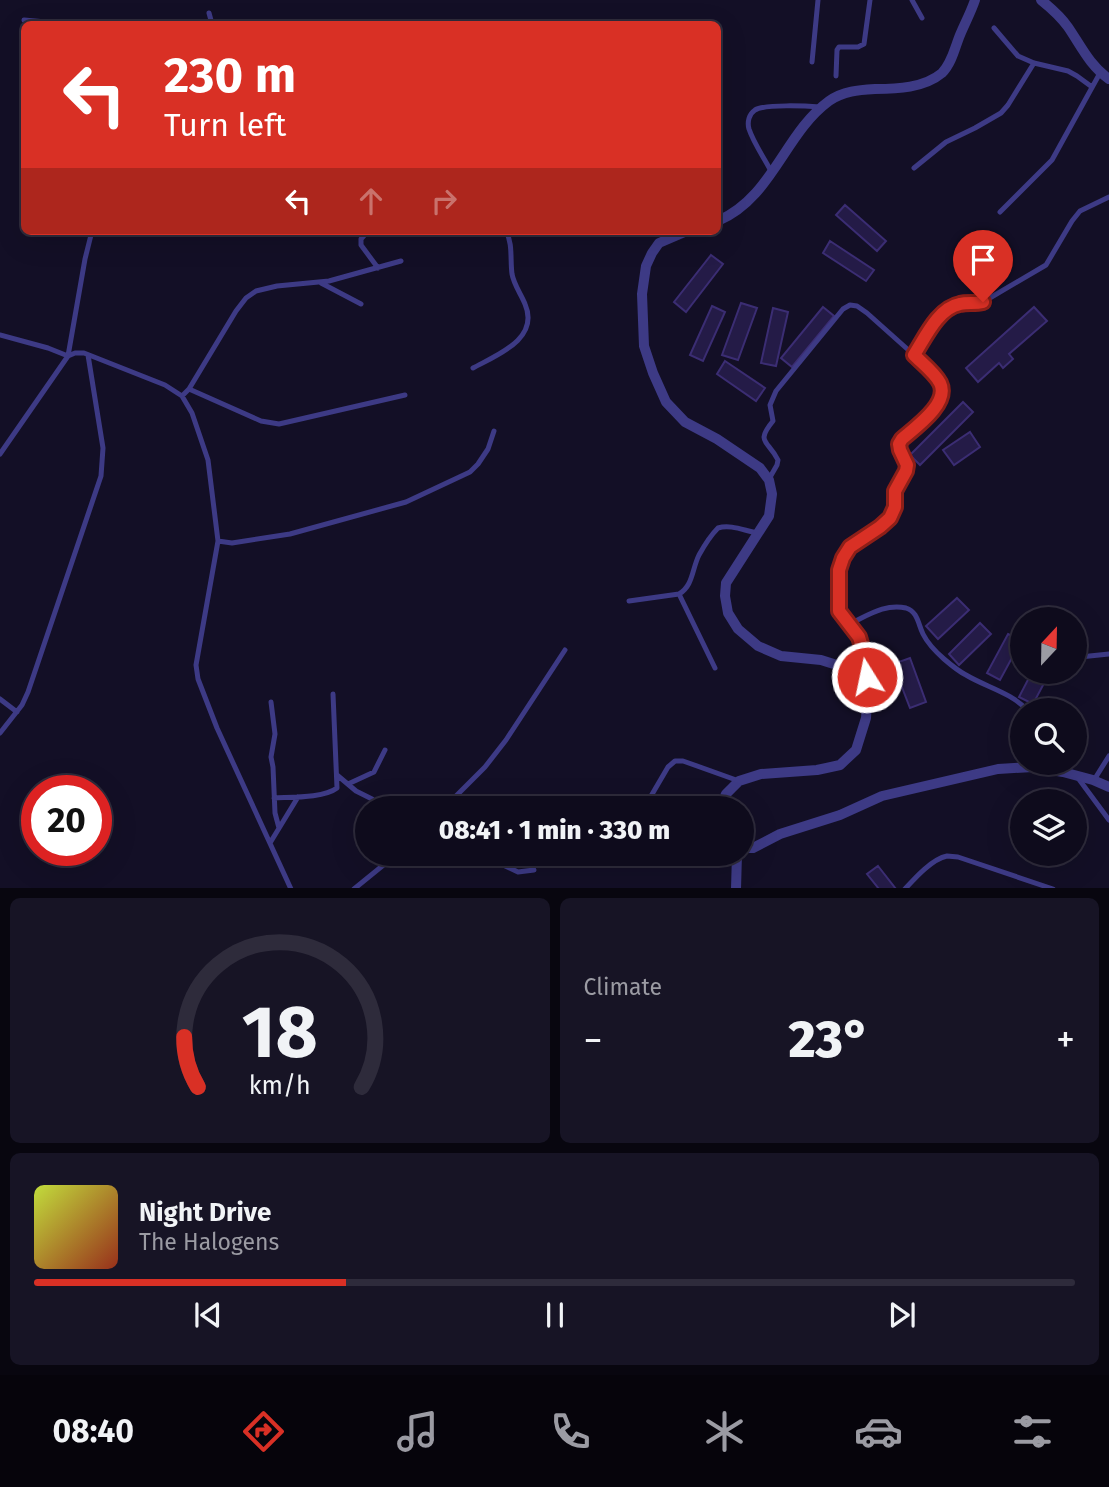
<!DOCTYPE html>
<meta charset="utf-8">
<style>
:root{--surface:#0e0b1c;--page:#171425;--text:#f1f3f6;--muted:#9b9ba3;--line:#2e2b3b;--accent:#d93025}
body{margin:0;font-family:"Fira Sans",sans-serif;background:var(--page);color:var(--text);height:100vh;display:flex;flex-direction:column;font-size:26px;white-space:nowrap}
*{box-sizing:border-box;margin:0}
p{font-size:23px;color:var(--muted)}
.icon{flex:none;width:38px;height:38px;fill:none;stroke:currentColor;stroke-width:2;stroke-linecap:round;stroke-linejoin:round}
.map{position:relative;height:888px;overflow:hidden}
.panel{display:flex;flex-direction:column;gap:10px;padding:10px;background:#08060f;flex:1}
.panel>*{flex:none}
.top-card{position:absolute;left:21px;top:21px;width:700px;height:214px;border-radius:10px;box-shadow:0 7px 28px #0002,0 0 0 2px var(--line);background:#d93025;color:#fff;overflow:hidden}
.needle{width:46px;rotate:22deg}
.fabs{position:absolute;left:1010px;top:607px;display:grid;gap:14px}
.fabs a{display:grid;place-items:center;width:77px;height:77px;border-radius:50%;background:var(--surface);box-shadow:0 7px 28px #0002,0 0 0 2px var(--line);font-size:35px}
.speed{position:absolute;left:21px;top:775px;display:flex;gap:14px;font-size:35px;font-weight:700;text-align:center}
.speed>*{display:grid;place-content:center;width:91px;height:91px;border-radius:50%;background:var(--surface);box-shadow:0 7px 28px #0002,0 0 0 2px var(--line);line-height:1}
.speed .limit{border:10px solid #d22;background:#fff;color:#111}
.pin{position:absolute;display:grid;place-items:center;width:60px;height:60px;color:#fff;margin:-72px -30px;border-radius:50% 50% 50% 0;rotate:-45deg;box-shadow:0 0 7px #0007}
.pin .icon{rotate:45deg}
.me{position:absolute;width:77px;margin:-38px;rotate:350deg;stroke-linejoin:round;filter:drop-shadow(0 0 5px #0008)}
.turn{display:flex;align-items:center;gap:24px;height:147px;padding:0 28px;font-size:32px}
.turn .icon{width:91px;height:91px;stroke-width:2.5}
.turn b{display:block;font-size:49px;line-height:60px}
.lanes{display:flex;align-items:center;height:66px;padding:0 28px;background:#0003;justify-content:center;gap:35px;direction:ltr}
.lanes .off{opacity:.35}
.big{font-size:52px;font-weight:800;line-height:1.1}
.panel .card{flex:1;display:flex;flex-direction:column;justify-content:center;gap:10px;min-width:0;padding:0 24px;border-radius:10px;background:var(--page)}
.panel .dial{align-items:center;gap:0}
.dial svg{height:182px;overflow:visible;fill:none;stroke:var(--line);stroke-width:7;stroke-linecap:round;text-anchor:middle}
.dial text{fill:var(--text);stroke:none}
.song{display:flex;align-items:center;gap:21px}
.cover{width:84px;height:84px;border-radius:10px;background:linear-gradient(135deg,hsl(70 70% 55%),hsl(10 70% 35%))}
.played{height:7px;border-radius:4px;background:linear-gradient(90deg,var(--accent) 30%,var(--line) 30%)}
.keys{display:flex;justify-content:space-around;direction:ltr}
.heat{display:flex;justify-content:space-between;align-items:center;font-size:38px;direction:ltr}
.panel .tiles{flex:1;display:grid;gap:10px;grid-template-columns:1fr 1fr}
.card:last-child{grid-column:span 2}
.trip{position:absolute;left:355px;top:796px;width:399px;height:70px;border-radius:35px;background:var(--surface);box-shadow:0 7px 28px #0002,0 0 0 2px var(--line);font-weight:800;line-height:70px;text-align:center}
.dock{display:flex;height:112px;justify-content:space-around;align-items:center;background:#06040b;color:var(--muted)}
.dock .icon{width:49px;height:49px}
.dock .active{color:var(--accent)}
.dock b{font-size:32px;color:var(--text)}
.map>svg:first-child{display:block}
</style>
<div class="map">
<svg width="1109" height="889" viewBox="0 0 1109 889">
<rect width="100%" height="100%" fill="#130f26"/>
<path fill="#241b47" stroke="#3b2d73" stroke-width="2" d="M845,205L886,241L877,251L836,215Z
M830,241L874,270L866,281L823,253Z
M711,255L723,264L686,312L674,302Z
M741,303L757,308L738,360L722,355Z
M712,306L725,312L703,361L690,355Z
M823,307L834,316L792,367L781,358Z
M1034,307L1047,321L1009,354L1013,359L1003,368L999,363L978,382L966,368Z
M773,308L788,312L776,366L761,363Z
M725,361L765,388L756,401L717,374Z
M963,402L973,412L920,465L910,455Z
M970,432L980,447L954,465L943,450Z
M957,598L969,610L938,639L926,626Z
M980,623L991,634L959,665L949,654Z
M1008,634L1021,641L1000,680L987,673Z
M910,658L926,702L910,708L893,664Z
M1032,672H1050L1033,704L1019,697Z
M878,866L896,889H879L867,874Z"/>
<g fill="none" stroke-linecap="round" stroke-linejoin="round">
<path stroke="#3d3a85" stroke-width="5" d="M912,0L922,18
M209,13L212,24
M24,20L68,24
M994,28L1018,56L1034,63L1068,71L1077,76L1092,87
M812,62L818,0
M836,76L837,50L839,47H858L864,44L870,0
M914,168L946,142L975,128L1001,113L1008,105L1034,63
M772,173C765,159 754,144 749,129C747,122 749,114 755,110C765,104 807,106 820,107
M1000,212L1052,160L1100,73
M368,231L361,239V245L378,268
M321,283L361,304
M0,335L48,348L68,356L85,259L92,231
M914,355C925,338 938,309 960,304C967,303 975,304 983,302L1046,265L1072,221L1080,211L1109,197
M473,368C497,355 540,339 525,304C521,294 514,285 512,274C510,259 513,244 506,231
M189,389L261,421L279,424L405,395
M182,396L189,389L236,311L246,298L256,291L277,286L329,281L401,261
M0,454L68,356L75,353H84L165,385L182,396L192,413L208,460L218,541L196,665L198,679L217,728L291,889
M769,479L777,465L778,460C768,440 755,443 773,421L770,405L776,391L843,309L850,305L857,306L867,313L914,355L940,381L942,391L940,401L899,444L900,450L907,465L906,471L895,490V507L889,518L880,527L850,547L843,558L839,571V611L844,620L853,627L859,637L868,667C869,674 867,676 861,681
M218,541L232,543L290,534L406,502L470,472L478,464L488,449L494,431
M679,594L715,668
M629,601L679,594C693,586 692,569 699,555C704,546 711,535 718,528C731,524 745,531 758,533
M849,624C867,616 885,603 906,608C918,612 918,624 923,634C928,644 936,652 944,659C951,665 958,671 966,675C986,687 1012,693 1027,710
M1080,657L1109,654
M0,699L17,712
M271,702L275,734L271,757L273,767L275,813L279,828
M0,733L22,705L28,692L101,476L103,448L88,355
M337,775L356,791L372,799
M1078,778L1109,820
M1094,780L1109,756
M348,784L374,772L385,750
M274,798C291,797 324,798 337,788L333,694
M444,808L485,767L506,740L565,650
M644,808L668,767L675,761H683L739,781
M270,843L298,797
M480,854L518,872L534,870
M354,889L397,854
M905,889C915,878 932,859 947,856C947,856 958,857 958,857L1053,889"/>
<path stroke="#3d3a85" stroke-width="10" d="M1041,0C1051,8 1061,17 1068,27C1081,46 1090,66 1109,79
M718,221C773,197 784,134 829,101C843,91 859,90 875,89C897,89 924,88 942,73C952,63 955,47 960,35C965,23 971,12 975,0
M687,231L659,243L652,253L646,266L642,294L644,346L653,373L666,402L685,422L717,439L760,468L769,480L772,494L769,516L726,583L725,596L728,613L738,629L758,646L781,656L821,660L840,666L856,675L861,681L865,687L867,703L866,718L856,750L840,765L817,770L761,774L739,781L726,794L720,808
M742,848H753L780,834L840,815L882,796L998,769L1033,767L1063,772L1093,780L1109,787
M736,889L737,854"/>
</g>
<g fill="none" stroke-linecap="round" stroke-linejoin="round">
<defs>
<path id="route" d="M867,677L869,671L868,667L859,637L839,611V570L843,558L850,547L880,527L890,518L895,507V491L906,471L907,465L900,450L899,444L902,439C916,427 950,403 940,383C935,373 922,363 914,355C925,338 938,308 960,304C967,302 975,304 983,302"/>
</defs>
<use href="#route" stroke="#8d1f18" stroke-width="18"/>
<use href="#route" stroke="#d93025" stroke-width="12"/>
</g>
</svg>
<div class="fabs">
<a><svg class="needle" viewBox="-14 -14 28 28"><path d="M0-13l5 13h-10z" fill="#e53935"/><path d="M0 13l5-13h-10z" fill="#9b9ba3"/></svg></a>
<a><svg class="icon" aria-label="search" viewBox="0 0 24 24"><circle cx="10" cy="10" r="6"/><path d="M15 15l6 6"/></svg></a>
<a><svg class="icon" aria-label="layers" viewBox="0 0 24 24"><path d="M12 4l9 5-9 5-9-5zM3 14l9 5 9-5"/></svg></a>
</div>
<div class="speed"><div class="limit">20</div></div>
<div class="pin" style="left:983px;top:302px;background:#d93025"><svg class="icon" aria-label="arrive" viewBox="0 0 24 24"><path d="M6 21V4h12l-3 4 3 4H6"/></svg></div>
<svg class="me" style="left:867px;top:677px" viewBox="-20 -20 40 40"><circle r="17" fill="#d93025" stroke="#fff" stroke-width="3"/><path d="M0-11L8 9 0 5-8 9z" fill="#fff"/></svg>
<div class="trip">08:41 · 1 min · 330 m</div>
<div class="top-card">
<div class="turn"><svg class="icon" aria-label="left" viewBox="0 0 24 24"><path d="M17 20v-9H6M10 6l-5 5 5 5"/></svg><div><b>230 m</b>Turn left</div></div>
<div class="lanes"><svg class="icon" aria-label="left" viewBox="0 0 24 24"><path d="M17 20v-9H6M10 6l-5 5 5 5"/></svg><svg class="icon off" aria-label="ahead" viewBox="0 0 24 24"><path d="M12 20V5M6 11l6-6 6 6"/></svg><svg class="icon off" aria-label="right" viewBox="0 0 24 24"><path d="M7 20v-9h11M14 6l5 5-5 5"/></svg></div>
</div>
</div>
<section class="panel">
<div class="tiles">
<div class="card dial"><svg viewBox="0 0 100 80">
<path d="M14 69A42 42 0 1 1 86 69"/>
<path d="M14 69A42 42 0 0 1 8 47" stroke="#d93025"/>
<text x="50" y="56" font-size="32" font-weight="700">18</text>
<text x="50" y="72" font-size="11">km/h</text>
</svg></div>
<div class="card"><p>Climate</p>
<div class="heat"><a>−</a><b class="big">23°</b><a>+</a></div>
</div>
<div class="card">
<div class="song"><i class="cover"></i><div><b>Night Drive</b><p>The Halogens</p></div></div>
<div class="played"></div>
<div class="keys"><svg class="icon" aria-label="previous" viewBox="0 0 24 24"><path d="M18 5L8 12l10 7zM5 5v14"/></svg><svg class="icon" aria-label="pause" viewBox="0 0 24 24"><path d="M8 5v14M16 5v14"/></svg><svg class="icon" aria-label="next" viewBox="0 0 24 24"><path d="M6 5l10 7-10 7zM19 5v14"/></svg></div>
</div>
</div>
</section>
<nav class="dock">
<b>08:40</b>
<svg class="icon active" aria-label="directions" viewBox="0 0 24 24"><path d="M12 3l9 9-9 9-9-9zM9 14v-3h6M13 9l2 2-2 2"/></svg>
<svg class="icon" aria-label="music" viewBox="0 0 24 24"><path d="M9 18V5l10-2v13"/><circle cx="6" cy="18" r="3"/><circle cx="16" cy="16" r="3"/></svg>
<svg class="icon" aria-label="phone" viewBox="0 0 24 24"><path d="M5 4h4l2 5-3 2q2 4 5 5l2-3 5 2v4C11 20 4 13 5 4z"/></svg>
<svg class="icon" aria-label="climate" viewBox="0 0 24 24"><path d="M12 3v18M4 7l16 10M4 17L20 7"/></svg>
<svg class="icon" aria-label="car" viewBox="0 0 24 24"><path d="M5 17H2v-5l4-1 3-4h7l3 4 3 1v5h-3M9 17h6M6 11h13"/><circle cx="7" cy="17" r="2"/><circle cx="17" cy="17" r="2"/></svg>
<svg class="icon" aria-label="filters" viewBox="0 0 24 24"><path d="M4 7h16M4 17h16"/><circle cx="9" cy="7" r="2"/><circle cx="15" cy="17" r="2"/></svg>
</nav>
